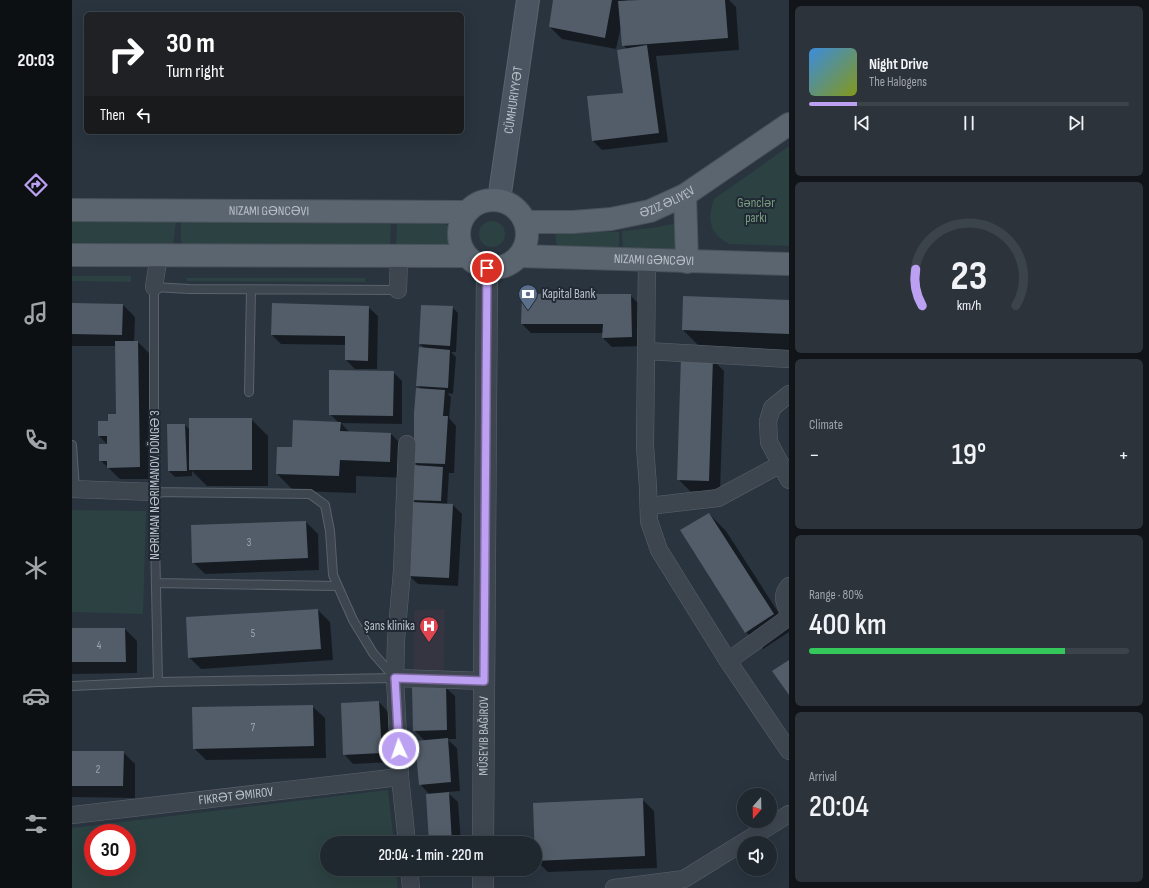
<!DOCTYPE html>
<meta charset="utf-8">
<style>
:root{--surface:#1f272f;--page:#2c333b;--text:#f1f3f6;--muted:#a1a5aa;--line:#3c444b;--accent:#bca0f2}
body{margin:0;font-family:"Sofia Sans Condensed",sans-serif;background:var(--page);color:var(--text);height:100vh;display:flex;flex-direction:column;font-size:15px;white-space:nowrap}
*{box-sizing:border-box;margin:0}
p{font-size:13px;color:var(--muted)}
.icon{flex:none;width:22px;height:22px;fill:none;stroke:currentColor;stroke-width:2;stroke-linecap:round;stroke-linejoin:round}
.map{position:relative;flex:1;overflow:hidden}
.drawer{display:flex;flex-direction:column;gap:6px;padding:6px;background:#11151a;width:360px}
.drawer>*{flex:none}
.banner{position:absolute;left:12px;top:12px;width:380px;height:122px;border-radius:6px;box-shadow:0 4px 16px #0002,0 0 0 1px var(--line);background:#202124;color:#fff;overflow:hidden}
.needle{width:26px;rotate:200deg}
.buttons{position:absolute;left:665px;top:788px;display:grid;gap:8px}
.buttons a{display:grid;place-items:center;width:40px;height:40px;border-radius:50%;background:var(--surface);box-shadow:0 4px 16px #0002,0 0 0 1px var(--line);font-size:20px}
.speed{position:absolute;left:12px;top:824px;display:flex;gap:8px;font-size:20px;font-weight:700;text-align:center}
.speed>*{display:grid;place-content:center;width:52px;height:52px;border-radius:50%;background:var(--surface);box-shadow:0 4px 16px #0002,0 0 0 1px var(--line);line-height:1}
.speed .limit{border:6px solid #d22;background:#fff;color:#111}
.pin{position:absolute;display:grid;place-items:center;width:34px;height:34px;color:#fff;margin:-17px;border:2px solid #fff;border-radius:50%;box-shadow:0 1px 4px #0007}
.me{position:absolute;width:44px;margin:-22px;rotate:357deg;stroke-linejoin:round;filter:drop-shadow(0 0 3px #0008)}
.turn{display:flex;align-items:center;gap:14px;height:84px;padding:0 16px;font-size:18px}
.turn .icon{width:52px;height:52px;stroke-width:2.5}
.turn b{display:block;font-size:28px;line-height:34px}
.then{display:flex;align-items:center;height:38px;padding:0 16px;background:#0003;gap:8px;font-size:15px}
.big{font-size:30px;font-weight:600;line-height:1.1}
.drawer .tile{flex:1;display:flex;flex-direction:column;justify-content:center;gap:6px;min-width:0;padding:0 14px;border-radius:6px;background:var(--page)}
.drawer .dial{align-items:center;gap:0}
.dial svg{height:104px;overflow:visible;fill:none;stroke:var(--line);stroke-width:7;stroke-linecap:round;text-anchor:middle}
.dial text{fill:var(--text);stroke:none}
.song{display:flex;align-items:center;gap:12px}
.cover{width:48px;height:48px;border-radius:6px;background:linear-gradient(135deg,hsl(210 70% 55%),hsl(70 70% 35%))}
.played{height:4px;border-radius:2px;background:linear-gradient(90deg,var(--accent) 15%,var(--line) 15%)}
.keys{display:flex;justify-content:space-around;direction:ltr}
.heat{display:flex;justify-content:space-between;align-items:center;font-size:22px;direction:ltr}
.charge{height:6px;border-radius:3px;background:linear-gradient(90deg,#34c759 80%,var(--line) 0)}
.trip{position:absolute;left:248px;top:836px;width:222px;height:40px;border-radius:20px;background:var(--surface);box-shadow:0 4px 16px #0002,0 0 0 1px var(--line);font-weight:600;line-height:40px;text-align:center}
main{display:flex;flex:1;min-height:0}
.tab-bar{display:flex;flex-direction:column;width:72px;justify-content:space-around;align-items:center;background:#0c1013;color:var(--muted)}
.tab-bar .icon{width:28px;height:28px}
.tab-bar .selected{color:var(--accent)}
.tab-bar b{font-size:18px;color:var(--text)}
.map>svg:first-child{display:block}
</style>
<main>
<nav class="tab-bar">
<b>20:03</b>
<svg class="icon selected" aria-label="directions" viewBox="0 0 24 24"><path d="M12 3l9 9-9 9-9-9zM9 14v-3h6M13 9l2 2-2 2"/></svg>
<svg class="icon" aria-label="music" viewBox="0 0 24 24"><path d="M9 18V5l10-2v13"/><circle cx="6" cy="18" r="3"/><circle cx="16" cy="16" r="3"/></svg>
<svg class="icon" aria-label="phone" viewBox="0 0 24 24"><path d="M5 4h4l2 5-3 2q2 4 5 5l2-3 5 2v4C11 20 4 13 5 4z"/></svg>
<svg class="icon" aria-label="climate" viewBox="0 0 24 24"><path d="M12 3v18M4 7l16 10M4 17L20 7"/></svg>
<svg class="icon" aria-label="car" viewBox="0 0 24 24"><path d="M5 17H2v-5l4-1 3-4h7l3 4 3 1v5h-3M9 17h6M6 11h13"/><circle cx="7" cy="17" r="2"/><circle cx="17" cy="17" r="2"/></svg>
<svg class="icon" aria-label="filters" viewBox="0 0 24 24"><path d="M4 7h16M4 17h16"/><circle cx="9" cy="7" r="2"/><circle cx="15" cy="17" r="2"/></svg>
</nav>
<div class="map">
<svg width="717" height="888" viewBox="0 0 717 888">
<rect width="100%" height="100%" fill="#29343f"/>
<path fill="#353441" d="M373,609L372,676L341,677L342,610Z"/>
<path fill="#2c4141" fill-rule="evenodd" d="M717,146V246L657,244C637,233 635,220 642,199Z
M0,218L104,220L101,247L0,246Z
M109,220L319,224L318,250L109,247Z
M407 234a13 13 0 1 1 26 0a13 13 0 1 1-26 0Z
M325,223L373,224C383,230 382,240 378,250H324Z
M607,223L608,250L551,249L550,231L579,228Z
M483,232H547V248L485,247Z
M0,276H59V282L0,281Z
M114,278H293V282L115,281Z
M0,510L74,511L71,614L0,612Z
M316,790L322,843H255V869H324L326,888H0V828ZM21,833H55V867H21Z"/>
<path fill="#0007" d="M482,0H557L553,1L582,0H657L664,7L667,50L584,56L596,142L530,150L521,141L552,94L555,49L551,45L549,26L544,49L490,39L478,27Z
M558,295L567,304L569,346L540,347L531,338V333H459L450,324Z
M717,301V350L628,347L611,330Z
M0,304L51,305L63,317L62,342H66L78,354L80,479H48L28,460L36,445L27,436L37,422L45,415L44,346H0Z
M296,307L306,316L305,369H283L274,360V345L209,344L200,335Z
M380,307L386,313L384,352H379L384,357L381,394L375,393L379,397L377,418L384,426L382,473H377L375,505H381L390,514L386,586L346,584L336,575L344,503L340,499L347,467L343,463L349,389L345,385L353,349L348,344Z
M640,359L652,371L648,492L618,491L606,479Z
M321,372L330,381V424L269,423L278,433L319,434L336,451L335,478L284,476V493L222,491L205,474L221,449L267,423L258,414Z
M179,419L196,436V486H135L120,471V476L103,477L97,471L113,425L118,430Z
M637,514L654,531L717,629V632L691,649L674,632Z
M234,522L246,534L247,570L133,574L121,562Z
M246,610L258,622L261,660L129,669L117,657Z
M0,629H53L65,641V673L0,674Z
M373,687L383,696L384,739H375L385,748L388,791L375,792L386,802L389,843H358V795L348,784L353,741L342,730Z
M307,702L316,712L318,762L281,764L272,754Z
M240,706L253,718L254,758L134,760L122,748Z
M0,752H51L63,764V798L0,797Z
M570,799L582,811L585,868L476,872L464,860Z"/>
<path fill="#525d69" d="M481,0H540L533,38L477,27Z
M568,0H653L656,38L550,46L546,1Z
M575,45L587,133L520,141L515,96L551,93L545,50Z
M450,294H559L560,337L530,338L531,324H449Z
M611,296L717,300V334L610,330Z
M0,303L51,304L50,335L0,334Z
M200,303L297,306L296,361L273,360V336L199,335Z
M349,305L381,306L378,346L347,344Z
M43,341H66L68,467L35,468V461H27V444H35V436H26V421H36V414H44Z
M347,347L378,350L376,388L344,386Z
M609,357L641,358L637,481L605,480Z
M257,370L322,371L321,416L257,415Z
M344,388L373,390L371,416H376L373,464L342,463V413Z
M117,418H180V470H117Z
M221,420L269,422L268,431L319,433L318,462L268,460L267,476L204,474L205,447H220Z
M95,424H113L115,471H96Z
M341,465L371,467L369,501L339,500Z
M339,502L381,504L377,578L335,576Z
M637,513L702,614L673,633L608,530Z
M234,521L236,558L120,563L119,525Z
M246,609L249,649L116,658L114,617Z
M0,628H53L54,662H0Z
M717,660V695L700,671Z
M374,686L375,730L341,731L340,687Z
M307,701L310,753L271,755L269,703Z
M241,705L242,746L121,749L120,707Z
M376,738L379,782L347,785L343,741Z
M0,751H52L51,786H0Z
M377,792L380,843H357L354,794Z
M571,798L573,856L463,861L461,803Z"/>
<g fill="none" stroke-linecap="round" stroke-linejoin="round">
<defs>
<path id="service" d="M177,392L179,290
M0,445L3,489
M82,492L238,494L253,505L258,531L261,575L281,620L301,653L322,677
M84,583L265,586
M86,682L82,492V287L117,289L326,290
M0,686L86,682L323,678"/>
<g id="minor">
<path d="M575,261L573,446L576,487L577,521L587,550L656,661L717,751"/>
<path d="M82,287L87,255"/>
<path d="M326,290L327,256"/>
<path d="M574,351L717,359"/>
<path d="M717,394L700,408L696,421L697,442L717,480"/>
<path d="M335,444L330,571L324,640L323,678L328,777L335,843"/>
<path d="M0,489L82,492"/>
<path d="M577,506L646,498L709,464"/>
<path d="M717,586C709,595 712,602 717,612"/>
<path d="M656,661L717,617"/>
<path d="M323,678L412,681"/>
<path id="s1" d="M0,815L328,777"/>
<path d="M337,869L339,888"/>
<path d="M542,888L612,879L717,814"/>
</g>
<g id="tertiary">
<path id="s2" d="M411,843L415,268"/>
<path d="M411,888V869"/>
</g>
<g id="secondary">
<path id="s3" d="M427,200L456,0"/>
</g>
<g id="primary">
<path d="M613,195L615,262"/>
<circle cx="421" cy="234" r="34"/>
<path id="s4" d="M0,210L394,212"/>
<path id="s5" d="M453,222H501L539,219L578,211L613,195L717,124"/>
<path d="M0,255L394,256"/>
<path id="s6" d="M447,256L717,264"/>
</g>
</defs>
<use href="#service" stroke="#5a636c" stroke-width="10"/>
<use href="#minor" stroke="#5a636c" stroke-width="18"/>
<use href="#tertiary" stroke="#5a636c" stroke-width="22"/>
<use href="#secondary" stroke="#5a636c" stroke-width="24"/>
<use href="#primary" stroke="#49515b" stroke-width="24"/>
<use href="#service" stroke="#3d454f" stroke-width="8"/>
<use href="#minor" stroke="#3d454f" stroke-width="17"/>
<use href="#tertiary" stroke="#3d454f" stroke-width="21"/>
<use href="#secondary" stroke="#4b5562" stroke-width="22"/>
<use href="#primary" stroke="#5b656f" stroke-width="22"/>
</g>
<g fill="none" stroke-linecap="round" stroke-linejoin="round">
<defs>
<path id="route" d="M327,749L323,678L412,681L415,268"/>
</defs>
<use href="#route" stroke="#7a689d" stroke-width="10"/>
<use href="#route" stroke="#bca0f2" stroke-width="7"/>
</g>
<defs>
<symbol id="bank-pin" viewBox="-11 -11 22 30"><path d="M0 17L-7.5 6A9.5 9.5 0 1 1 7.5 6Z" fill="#5c6f8a" stroke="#212a34"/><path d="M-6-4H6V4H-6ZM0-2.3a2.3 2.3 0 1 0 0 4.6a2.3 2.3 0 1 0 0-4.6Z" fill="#fff"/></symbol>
<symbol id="hospital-pin" viewBox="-11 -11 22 30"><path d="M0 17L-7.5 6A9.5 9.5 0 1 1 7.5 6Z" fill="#e0444e" stroke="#212a34"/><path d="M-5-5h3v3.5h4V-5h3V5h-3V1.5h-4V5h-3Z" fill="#fff"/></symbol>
</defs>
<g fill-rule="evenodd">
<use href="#bank-pin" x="445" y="283" width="22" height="30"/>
<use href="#hospital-pin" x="346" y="615" width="22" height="30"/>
</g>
<g text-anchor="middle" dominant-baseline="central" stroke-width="4" stroke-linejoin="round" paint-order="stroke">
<g font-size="11" fill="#9fa8b1">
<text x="177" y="542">3</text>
<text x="181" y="633">5</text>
<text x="27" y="645">4</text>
<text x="181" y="727">7</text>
<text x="26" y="769">2</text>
</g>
<g font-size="13" fill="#b9c1c9" stroke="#212a34">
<text stroke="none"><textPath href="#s3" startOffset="101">CÜMHURIYYƏT</textPath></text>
<text stroke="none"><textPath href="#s5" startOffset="145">ƏZIZ ƏLIYEV</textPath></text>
<text stroke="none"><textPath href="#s4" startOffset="197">NIZAMI GƏNCƏVI</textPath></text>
<text stroke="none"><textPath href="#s6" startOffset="135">NIZAMI GƏNCƏVI</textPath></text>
<text transform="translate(83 485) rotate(-90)">NƏRIMAN NƏRIMANOV DÖNGƏ 3</text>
<text stroke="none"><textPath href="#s2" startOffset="107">MÜSEYIB BAĞIROV</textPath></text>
<text stroke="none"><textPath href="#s1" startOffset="165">FIKRƏT ƏMIROV</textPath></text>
</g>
<g font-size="13" fill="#7a9d80" stroke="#212a34">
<text x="684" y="203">Gənclər<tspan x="684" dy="15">parkı</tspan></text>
</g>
<g font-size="13" fill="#b9c1c9" stroke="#212a34" text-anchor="start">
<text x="470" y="294">Kapital Bank</text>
<text x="343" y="626" text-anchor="end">Şans klinika</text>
</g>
</g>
</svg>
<div class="buttons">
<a><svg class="needle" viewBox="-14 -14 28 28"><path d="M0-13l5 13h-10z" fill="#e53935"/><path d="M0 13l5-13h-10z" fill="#a1a5aa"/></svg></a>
<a><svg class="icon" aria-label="sound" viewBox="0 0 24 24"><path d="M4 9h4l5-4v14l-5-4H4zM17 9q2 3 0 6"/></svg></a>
</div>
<div class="speed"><div class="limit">30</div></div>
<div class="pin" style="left:415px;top:268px;background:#d93025"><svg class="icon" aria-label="arrive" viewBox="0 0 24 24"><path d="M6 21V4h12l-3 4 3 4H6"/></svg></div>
<svg class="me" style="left:327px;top:749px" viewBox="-20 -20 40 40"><circle r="17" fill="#bca0f2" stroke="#fff" stroke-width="3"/><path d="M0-11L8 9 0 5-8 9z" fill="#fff"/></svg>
<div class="trip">20:04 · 1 min · 220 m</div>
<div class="banner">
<div class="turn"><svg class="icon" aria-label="right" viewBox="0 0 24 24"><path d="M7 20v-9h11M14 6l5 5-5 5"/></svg><div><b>30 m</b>Turn right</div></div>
<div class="then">Then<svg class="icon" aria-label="left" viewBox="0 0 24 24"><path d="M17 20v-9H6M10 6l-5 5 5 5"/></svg></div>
</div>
</div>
<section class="drawer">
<div class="tile">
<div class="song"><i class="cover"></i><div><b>Night Drive</b><p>The Halogens</p></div></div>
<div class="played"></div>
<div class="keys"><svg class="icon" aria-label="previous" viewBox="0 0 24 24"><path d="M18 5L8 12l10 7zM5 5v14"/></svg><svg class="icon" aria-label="pause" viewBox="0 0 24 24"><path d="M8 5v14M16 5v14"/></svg><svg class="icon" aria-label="next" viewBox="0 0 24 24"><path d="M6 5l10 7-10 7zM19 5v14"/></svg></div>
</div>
<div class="tile dial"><svg viewBox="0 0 100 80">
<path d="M14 69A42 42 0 1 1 86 69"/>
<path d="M14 69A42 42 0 0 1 9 41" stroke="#bca0f2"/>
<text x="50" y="56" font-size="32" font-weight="700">23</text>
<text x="50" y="72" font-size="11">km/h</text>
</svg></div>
<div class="tile"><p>Climate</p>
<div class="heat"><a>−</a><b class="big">19°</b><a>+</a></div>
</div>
<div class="tile"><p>Range · 80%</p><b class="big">400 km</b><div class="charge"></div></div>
<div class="tile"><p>Arrival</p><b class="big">20:04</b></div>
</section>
</main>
